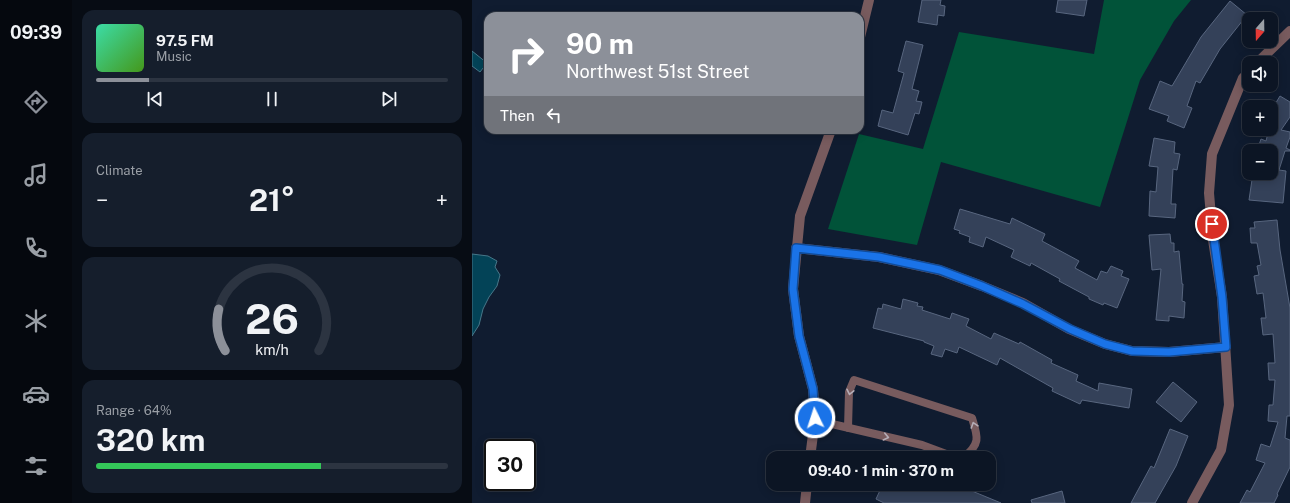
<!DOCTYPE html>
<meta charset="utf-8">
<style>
:root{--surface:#0c1524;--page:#151e2c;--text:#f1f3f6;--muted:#9a9fa6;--line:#2c3441;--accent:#8c9099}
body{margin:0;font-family:"Public Sans",sans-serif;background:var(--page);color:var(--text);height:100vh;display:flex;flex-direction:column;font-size:15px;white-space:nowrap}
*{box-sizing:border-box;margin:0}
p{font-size:13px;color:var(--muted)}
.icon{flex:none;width:22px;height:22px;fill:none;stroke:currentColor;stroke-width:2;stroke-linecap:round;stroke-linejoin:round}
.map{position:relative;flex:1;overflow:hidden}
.panel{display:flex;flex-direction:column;gap:10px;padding:10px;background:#070c14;width:400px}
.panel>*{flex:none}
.top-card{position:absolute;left:12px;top:12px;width:380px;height:122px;border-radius:12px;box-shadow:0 2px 10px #0003,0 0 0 1px var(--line);background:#8c9099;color:#fff;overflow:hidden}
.needle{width:26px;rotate:200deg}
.fabs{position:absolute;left:770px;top:12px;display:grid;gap:8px}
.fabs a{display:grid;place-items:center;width:36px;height:36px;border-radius:8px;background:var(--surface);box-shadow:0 2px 10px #0003,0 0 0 1px var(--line);font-size:20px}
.speed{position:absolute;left:12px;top:439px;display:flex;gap:8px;font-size:20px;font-weight:700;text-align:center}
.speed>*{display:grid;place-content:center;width:52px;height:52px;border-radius:50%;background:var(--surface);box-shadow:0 2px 10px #0003,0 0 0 1px var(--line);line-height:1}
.speed .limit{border:2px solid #111;border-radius:6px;background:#fff;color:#111}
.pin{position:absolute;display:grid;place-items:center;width:34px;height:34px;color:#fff;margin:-17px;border:2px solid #fff;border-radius:50%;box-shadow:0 1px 4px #0007}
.me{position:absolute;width:44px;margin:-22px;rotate:356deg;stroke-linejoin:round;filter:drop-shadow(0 0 3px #0008)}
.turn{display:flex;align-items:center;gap:14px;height:84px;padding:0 16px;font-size:18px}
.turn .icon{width:52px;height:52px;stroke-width:2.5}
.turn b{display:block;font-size:28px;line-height:34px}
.then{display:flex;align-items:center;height:38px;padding:0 16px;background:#0003;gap:8px;font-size:15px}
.big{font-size:30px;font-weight:700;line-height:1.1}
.panel .card{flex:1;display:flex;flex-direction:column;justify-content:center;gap:6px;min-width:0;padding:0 14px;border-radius:12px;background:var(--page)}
.panel .dial{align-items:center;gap:0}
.dial svg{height:104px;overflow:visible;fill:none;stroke:var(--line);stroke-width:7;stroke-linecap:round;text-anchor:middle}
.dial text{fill:var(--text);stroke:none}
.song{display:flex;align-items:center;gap:12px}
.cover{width:48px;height:48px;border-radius:6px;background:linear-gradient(135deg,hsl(160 70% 55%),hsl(100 70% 35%))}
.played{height:4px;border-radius:2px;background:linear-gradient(90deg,var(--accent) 15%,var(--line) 15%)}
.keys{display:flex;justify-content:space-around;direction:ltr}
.heat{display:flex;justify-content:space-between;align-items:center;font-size:22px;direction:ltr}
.charge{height:6px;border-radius:3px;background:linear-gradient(90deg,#34c759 64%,var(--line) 0)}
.trip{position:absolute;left:294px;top:451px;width:230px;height:40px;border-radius:12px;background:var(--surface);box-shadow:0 2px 10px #0003,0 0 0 1px var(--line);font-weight:700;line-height:40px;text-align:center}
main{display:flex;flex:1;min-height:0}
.dock{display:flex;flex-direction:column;width:72px;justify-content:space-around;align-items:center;background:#05080e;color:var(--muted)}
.dock .icon{width:28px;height:28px}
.dock .selected{color:var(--accent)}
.dock b{font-size:18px;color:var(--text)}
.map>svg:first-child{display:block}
</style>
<main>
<nav class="dock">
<b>09:39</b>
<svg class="icon selected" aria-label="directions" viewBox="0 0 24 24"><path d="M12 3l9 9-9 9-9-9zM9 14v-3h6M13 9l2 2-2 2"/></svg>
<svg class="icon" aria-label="music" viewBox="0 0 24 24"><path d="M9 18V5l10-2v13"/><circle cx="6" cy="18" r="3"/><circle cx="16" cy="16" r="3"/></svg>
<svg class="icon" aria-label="phone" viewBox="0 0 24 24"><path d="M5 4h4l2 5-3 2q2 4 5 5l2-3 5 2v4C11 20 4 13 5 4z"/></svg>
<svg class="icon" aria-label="climate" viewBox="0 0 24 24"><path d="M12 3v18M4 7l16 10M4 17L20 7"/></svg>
<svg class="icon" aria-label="car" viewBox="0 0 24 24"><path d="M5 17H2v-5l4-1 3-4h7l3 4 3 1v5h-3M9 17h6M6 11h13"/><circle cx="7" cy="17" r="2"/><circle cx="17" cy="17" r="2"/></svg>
<svg class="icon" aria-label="filters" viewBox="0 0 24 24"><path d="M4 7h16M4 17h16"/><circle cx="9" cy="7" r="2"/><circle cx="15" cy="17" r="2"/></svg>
</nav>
<section class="panel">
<div class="card">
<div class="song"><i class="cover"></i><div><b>97.5 FM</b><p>Music</p></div></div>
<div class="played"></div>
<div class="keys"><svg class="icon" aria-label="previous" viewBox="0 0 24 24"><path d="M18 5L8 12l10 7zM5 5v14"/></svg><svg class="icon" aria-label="pause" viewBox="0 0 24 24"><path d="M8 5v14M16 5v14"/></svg><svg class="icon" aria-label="next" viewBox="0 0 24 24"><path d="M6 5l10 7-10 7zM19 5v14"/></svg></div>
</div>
<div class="card"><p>Climate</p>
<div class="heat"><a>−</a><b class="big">21°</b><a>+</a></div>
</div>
<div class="card dial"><svg viewBox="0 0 100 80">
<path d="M14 69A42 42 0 1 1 86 69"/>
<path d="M14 69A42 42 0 0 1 9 37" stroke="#8c9099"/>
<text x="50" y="56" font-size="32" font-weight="700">26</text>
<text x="50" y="72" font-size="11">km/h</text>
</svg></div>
<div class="card"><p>Range · 64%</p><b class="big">320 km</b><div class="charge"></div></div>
</section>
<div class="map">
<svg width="818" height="503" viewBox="0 0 818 503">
<rect width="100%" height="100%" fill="#101c30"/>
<path fill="#015339" d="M632,0H719L702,21L668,80L628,207L469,162L445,245L356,229L387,134L451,149L487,32L622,54Z"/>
<path fill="#034357" stroke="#477789" d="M0,51L15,63L8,72L0,66Z
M0,254L16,256L25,261L23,267L28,275L25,286L17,297L11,309L7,325L0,336Z"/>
<path fill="#344159" stroke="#58667f" d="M450,0H469L468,5L473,6L472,16L466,15L465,25L446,22Z
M586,0H615L612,16L584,12Z
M758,1L775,15L748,49L728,83L724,81L715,106L720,108L712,128L695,121L697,116L677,109L688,81L700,86L729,37Z
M434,41L451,45L440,89L447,91L444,101L450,102L447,114L443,113L436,135L406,126L410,110L421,113L432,73L426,71Z
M808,96L818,102V117L809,130L818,132V137L814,148L818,150V151H813L807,170L814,171L811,203L777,200L781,173H799V151H785L789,139L794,141L797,129H799V111Z
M682,138L703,142L702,153L708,154L705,170L701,169L699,204H704L703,218L677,216L678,191L684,192L686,167L677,166Z
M488,209L538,224L540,218L573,234L570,241L607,261L603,268L625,280L629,271L635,273L639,266L651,271L649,276L657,279L645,308L632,303L631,305L617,299V297L587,281L588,279L559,263L558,266L539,257L542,250L514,237L511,247L497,242L498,237L487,233L488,231L482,229Z
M805,220L808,250L818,308V416H815L813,438L818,440V467L805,494L806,495L802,503H768L775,490L778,492L793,463L784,460L789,444L798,447L806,422L796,421L797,405H801L803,380H797L796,363H803L801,334L791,335L789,318H794L791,293L785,294L782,276L787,275L785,266L789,265L785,243H779L778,228H783L782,222Z
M698,234L699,243H702V252L707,251L710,284H711L710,301L713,302L712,318L697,316V321L684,320L689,269L680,270L677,235Z
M431,299L446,303L445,306L451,307L450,310L478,319L480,313L497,319L494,326L519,339L522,333L547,344L548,342L580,360L579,363L606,375L604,381L626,391L627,383L660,389L657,408L610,400L608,404L580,391L581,388L528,358L525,365L487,347L485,353L473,349L470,357L459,354L462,346L452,342V341L401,328L406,308L410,309L411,304L429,309Z
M701,382L725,402L709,422L684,402Z
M698,429L716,436L704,466L683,503H659L679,466L682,468Z
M411,484H483L529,503H412L404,499Z
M590,491L593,503H560L559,500Z"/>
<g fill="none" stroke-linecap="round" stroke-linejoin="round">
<path stroke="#785b5e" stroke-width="8" d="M342,427L360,424L450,445L485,458
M376,428L377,392L382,380L500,418C506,437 509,444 491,458"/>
<path stroke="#785b5e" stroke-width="10" d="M388,37L397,0
M785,63L818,31
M324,248L407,257L467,270L510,286L551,303L597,329L633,344L660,351L697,352L754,347
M338,458L343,419L341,389L327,336L321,289L328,216L359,130
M333,503L335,484
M720,503L749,450L757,405L750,297L741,240L737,193L740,154L771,78L777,72"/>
</g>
<defs><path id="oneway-chevron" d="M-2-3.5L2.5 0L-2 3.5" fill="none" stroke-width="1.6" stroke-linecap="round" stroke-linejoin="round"/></defs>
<g stroke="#b5adb7">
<use href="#oneway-chevron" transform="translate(378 392) rotate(102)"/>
<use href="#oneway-chevron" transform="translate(502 425) rotate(-108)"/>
<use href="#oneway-chevron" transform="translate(414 437) rotate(13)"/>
</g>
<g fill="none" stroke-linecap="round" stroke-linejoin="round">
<defs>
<path id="route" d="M343,418L341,389L327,336L321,289L324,248L407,257L468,270L510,286L551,304L598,329L633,344L660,351L697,352L754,347L750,297L740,224"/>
</defs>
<use href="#route" stroke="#114b97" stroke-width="10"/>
<use href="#route" stroke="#1a73e8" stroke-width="7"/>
</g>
</svg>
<div class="fabs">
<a><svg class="needle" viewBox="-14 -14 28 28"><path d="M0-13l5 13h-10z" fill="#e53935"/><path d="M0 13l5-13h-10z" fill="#9a9fa6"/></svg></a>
<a><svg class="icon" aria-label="sound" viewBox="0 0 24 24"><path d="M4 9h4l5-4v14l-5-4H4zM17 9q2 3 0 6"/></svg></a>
<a>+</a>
<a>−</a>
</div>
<div class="speed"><div class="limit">30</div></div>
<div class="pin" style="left:740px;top:224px;background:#d93025"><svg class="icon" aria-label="arrive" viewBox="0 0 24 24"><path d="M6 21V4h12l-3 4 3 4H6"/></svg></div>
<svg class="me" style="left:343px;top:418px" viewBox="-20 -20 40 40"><circle r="17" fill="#1a73e8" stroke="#fff" stroke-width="3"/><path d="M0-11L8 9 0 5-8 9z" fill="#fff"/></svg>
<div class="trip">09:40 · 1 min · 370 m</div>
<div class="top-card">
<div class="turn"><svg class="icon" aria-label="right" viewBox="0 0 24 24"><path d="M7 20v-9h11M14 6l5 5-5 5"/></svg><div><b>90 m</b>Northwest 51st Street</div></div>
<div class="then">Then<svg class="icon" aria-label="left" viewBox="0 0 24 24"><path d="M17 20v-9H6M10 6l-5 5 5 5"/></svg></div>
</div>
</div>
</main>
